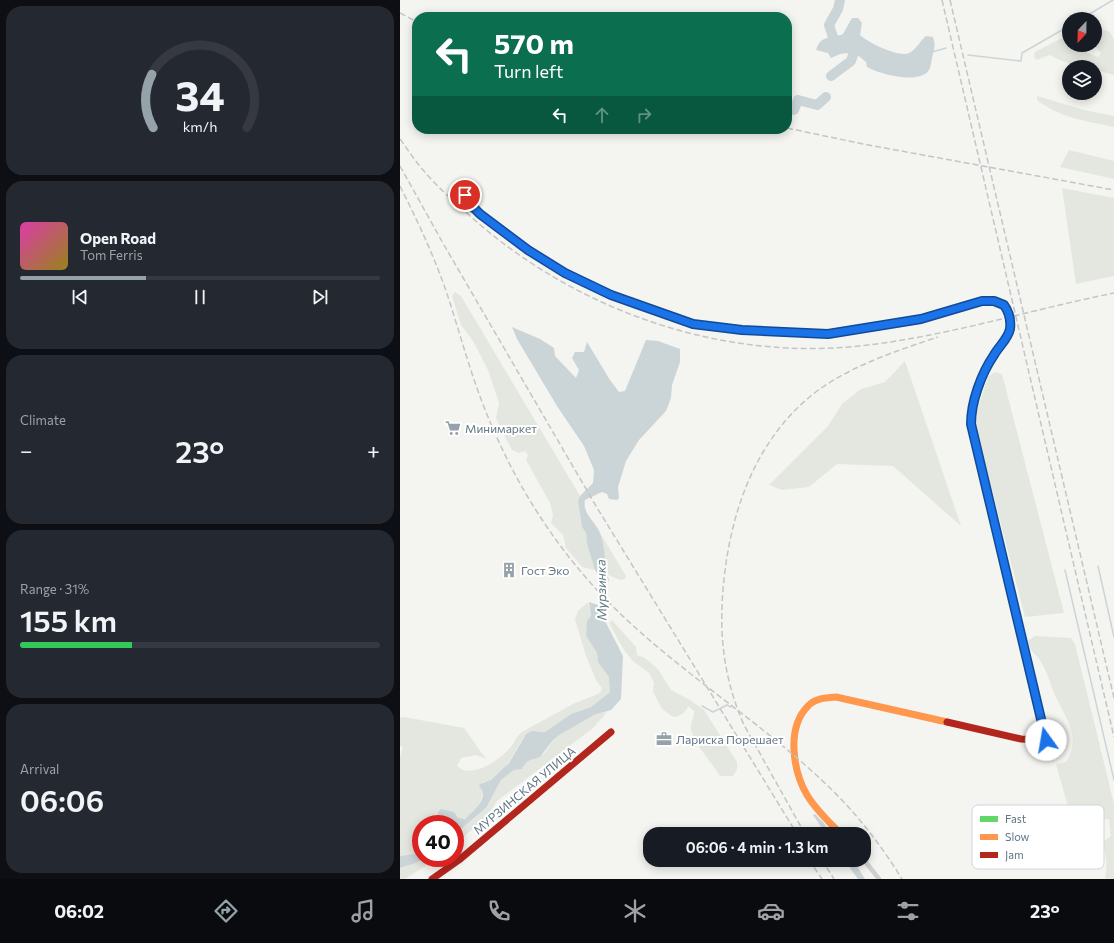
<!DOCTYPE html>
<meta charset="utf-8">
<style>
:root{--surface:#171b24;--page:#242831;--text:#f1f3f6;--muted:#9ea1a6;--line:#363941;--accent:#95a2aa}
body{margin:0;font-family:Commissioner,sans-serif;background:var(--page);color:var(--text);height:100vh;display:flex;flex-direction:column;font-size:15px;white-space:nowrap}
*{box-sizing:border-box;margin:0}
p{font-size:13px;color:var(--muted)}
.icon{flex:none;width:22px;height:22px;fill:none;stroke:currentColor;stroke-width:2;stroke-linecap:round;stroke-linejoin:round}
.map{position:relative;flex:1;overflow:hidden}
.side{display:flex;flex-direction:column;gap:6px;padding:6px;background:#0d0f14;width:400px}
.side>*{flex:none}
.top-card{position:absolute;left:12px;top:12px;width:380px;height:122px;border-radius:16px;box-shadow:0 2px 10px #0003;background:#0b6e4f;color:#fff;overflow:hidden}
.needle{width:26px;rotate:202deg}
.controls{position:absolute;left:662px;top:12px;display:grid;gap:8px}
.controls a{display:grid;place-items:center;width:40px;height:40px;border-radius:50%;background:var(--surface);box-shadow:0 2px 10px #0003;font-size:20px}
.speed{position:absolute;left:12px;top:815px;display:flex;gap:8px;font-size:20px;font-weight:700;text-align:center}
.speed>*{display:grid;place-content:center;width:52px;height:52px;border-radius:50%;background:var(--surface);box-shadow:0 2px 10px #0003;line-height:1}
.speed .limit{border:6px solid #d22;background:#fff;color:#111}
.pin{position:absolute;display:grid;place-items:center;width:34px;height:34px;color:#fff;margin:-17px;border:2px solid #fff;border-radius:50%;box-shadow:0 1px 4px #0007}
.me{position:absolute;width:44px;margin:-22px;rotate:347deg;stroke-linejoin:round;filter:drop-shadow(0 0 3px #0008)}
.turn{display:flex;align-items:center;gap:14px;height:84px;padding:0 16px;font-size:18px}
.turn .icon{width:52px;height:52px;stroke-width:2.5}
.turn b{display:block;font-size:28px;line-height:34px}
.lanes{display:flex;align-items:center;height:38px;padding:0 16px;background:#0003;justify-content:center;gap:20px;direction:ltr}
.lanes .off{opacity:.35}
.big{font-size:30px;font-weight:600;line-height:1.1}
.side .card{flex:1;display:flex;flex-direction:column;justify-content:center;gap:6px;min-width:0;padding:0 14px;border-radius:16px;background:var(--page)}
.side .dial{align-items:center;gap:0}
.dial svg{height:104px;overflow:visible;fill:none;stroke:var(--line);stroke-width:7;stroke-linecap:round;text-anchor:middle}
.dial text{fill:var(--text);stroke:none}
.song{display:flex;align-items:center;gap:12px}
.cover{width:48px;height:48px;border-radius:6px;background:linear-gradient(135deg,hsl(320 70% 55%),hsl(50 70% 35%))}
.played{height:4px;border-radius:2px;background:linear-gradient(90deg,var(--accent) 35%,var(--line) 35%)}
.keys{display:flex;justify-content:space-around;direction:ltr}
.heat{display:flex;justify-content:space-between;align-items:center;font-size:22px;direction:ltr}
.charge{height:6px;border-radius:3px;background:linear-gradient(90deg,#34c759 31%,var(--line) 0)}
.trip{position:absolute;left:243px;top:827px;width:228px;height:40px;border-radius:16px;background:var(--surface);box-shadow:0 2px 10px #0003;font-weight:600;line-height:40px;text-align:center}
.menu{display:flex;height:64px;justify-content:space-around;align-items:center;background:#090b0e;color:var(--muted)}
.menu .icon{width:28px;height:28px}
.menu .on{color:var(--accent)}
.menu b{font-size:18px;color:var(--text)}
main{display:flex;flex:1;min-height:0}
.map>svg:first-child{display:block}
</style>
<main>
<section class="side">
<div class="card dial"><svg viewBox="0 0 100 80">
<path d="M14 69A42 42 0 1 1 86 69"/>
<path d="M14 69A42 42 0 0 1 13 28" stroke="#95a2aa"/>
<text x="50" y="56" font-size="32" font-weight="700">34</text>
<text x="50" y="72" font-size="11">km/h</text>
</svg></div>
<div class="card">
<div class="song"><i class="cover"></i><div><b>Open Road</b><p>Tom Ferris</p></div></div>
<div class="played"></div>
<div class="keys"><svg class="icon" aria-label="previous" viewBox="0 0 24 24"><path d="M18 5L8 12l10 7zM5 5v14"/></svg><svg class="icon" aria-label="pause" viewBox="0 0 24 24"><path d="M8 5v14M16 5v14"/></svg><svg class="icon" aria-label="next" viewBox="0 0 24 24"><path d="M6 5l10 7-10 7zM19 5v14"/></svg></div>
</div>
<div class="card"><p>Climate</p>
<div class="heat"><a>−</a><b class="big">23°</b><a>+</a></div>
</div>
<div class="card"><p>Range · 31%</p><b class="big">155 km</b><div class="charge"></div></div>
<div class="card"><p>Arrival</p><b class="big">06:06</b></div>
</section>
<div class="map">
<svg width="714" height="879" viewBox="0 0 714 879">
<rect width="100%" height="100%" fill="#f4f4f1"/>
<path fill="#e4e7df" d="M695,27L710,32L714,40V75L695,70V67C679,67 664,63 650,55L636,60L634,56L635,52L664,37L665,42L669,45L698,57L701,53L694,45Z
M637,96L684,110L714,116V127C686,121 660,118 637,100Z
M669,150L714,161V179L660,167Z
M662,188L714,198V276L676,284Z
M55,292L61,296L180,496L178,501L182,527L186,533L187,544L195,570L182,567L166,548L163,535L151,523L153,515L150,503L126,460L128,455L125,451L119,453L112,450L103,433L96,418L99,403L88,370L73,341L61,325L52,296Z
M505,361L561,526L493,466L437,464L409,487L382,490L369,485L428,426L442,404L461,389L485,382Z
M595,372L602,374L664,613L625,617L574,420L588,377Z
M200,533L226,576L225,579L220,580L206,574Z
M188,602L191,616L187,621L186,636L197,653L198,662L210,677V692L191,707L171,714L145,732L138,731L126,734C115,747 104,782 83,782L80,787L83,789C84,799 73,817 63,819C59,820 44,816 38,815L29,824H21V851L14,854L0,856V757L3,747L0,746V718L4,717L64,728L86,759L76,755L61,758L57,766C71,780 99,760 109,749C115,743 115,737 122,732L173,704L200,693L202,688L196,680L186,656L175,619L178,611Z
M212,620L236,647L237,655L245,658L258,669L271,690L290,700L304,710L337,762V769L333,776H320C313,764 292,741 291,729C290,722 295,717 294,711L288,706C286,712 280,717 273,717L262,709L253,692L254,683L249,673L233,661L224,650L209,623Z
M635,636L671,638L675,644L714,804V879L705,878C708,865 706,855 703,842L711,836L709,819L700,820L693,825V848L682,856L656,764L666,762C683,737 664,716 654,693C650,683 647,671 641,662C636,653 631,654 628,641Z
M207,712L193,728L97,801L87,817L55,844V834L86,808L101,780L114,770L123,768L124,764C130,759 137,758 143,754C148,751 150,743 154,739C165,728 192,714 207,712Z
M25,858H38L5,879H0V868L16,863Z"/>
<path fill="#cbd5d7" d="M452,18H458L462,23L460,35C467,42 499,58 509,53C515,51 521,40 526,36L533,37C536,46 534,50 532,58C531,62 531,67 529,70C520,85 479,74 467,67L466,62L454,52L440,54L431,58L428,53L416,50C421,34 430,40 443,34Z
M112,327L140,339L154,348L155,356L176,378L179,370L172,358L175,352H184L187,342L210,380L219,392L225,391L246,340L258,341L280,349V362L272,385L271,398L266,411L239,440L226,461L218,487L219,498L217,500L209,499L207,494L202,492L185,500C182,514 196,522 200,533C204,545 206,561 206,574L209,579L202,601L203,617L223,656L221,699L211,710L194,715L159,735L153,740L140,757C130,761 128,758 122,769L114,770L101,780L86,808L55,834V824H29L38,816V812L41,809L54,812L58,818L65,819C73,811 91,797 79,786L80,784L91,780L109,763L126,734L132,731L145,732L171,714L191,707L210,692L209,677L198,662L197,653L186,636L187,621L191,616L189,602L198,605L200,603V578L195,570L187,544L186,533L182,527L178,501L180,496L193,483L194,470L184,446L157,406L117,339Z
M415,814L423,822L431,834H426L413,815Z
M21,851V858H25L16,863L0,868V856L14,854Z
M444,860H453L465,879H458Z"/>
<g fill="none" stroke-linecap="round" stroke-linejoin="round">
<path stroke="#cbd5d7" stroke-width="1.5" d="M681,19L713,0
M532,52L546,48
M568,55L621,61L622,53L669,26
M698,566L714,637
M665,570L714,780
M302,706L313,712L327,705L331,707"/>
<path stroke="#cbd5d7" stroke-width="10" d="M431,76L451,61L454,52L437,40H432L433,37L429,25L438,9L440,0
M394,110L398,100L417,105L426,97"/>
<path stroke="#cfd0d1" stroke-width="4.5" d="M464,860L479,879"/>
<path stroke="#63d668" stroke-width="7" d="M65,195C70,210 87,220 99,229C121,244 142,261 165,273C201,293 240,305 279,319
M463,328L521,319L583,301L602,303C607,310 612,320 610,329C607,339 599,346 594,355C584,372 578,391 572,410"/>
<path stroke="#ff974d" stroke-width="7" d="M572,410L571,424L623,644
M441,834C429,822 416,810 407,795C393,771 386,728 408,706C415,698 426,698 436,697L547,722"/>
<path stroke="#b3261e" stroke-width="7" d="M279,319L293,324L342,330L428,334L463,328
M547,722L621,739L646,740L623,644
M32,879L59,860L211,732"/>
<path stroke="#c4c5c6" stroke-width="1.5" stroke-dasharray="6 3" stroke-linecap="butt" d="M542,0L714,737
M550,0L714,698
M0,13L17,22
M387,128L463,144L714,190
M0,139C8,150 15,161 24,171C37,187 54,201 69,215C173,309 318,361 459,346C545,337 629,310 714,293
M0,166L44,245L196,506L397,834
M0,186C19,224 37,262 50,303C63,344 74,385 91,424C115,481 147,533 188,580C258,660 352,713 428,786C457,814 481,845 502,879
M405,834L344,725C320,670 318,621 326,563C336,496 362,433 417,391C453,365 496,351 538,337
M409,860L422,879
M422,860L434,879"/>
</g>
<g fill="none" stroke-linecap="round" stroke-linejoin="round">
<defs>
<path id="route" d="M65,195L67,201L80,214L128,250L165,273L211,295L293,324L342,330L428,334L521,319L582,301H594L604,305C609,312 611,321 610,329C608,339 599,346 594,355C581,374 571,402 571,424L646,740"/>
</defs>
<use href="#route" stroke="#114b97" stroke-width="10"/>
<use href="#route" stroke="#1a73e8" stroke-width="7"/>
</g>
<defs>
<symbol id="supermarket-bare" viewBox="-9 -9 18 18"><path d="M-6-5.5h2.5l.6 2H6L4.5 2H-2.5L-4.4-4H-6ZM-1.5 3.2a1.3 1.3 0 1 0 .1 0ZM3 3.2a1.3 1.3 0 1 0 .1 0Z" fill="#95a2aa" stroke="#fff" stroke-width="2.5" paint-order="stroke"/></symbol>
<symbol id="building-bare" viewBox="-9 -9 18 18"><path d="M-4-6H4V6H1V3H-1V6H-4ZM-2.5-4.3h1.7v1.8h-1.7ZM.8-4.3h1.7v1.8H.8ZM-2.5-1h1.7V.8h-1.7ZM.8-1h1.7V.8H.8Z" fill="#95a2aa" stroke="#fff" stroke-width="2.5" paint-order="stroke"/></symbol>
<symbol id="office-bare" viewBox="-9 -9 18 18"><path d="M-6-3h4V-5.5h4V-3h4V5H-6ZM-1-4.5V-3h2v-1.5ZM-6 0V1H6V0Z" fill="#95a2aa" stroke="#fff" stroke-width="2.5" paint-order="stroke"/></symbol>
</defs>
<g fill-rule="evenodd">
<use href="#supermarket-bare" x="42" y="417" width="22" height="22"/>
<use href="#building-bare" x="98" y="559" width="22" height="22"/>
<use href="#office-bare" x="253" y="728" width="22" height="22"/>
</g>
<g text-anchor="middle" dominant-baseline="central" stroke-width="4" stroke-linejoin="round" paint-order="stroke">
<g font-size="12" fill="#627684" stroke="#fff" text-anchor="start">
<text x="65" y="428">Минимаркет</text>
<text x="121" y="570">Гост Эко</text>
<text x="276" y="739">Лариска Порешает</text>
</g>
<g font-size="12" fill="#627684" stroke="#fff">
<text transform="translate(124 790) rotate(-40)">МУРЗИНСКАЯ УЛИЦА</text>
</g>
<g font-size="13" font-style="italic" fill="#5d7981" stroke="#fff">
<text transform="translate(201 590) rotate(-91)">Мурзинка</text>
</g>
</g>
<rect x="572" y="805" width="132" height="64" rx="6" fill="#fff" stroke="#d0d6da" stroke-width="1"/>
<rect x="580" y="816" width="18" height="6" fill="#63d668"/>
<rect x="580" y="834" width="18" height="6" fill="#ff974d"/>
<rect x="580" y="852" width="18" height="6" fill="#b3261e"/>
<g font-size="11" fill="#627684">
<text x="605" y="823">Fast</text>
<text x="605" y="841">Slow</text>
<text x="605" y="859">Jam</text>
</g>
</svg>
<div class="controls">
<a><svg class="needle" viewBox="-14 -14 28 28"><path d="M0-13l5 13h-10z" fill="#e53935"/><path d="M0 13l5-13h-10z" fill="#9ea1a6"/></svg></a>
<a><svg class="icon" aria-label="layers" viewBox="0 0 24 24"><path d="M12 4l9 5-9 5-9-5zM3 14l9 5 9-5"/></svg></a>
</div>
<div class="speed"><div class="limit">40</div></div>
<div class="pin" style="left:65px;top:195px;background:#d93025"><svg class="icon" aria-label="arrive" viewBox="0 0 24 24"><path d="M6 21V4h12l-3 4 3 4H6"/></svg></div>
<svg class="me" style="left:646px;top:740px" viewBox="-20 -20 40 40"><circle r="19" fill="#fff"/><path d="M0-13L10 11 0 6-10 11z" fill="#1a73e8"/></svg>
<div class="trip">06:06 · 4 min · 1.3 km</div>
<div class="top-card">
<div class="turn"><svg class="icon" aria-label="left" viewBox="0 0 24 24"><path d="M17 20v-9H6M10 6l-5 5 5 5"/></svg><div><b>570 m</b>Turn left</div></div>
<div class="lanes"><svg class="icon" aria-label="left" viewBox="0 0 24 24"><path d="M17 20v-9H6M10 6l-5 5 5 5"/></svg><svg class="icon off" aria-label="ahead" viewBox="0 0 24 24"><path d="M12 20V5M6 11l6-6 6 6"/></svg><svg class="icon off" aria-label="right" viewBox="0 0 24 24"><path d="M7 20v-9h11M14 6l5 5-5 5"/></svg></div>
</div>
</div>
</main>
<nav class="menu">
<b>06:02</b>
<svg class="icon on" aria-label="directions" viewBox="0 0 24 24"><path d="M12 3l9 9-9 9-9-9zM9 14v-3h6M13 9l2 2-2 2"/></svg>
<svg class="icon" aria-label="music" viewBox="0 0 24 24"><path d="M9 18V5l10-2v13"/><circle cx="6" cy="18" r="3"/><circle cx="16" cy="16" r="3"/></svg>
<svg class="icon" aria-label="phone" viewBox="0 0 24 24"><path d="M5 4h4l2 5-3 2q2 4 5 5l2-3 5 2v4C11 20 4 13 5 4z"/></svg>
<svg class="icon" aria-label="climate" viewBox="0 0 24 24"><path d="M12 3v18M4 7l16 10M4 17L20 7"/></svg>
<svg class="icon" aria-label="car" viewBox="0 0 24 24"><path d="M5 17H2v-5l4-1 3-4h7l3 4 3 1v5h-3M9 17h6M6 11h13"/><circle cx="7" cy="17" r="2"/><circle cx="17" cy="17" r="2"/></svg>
<svg class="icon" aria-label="filters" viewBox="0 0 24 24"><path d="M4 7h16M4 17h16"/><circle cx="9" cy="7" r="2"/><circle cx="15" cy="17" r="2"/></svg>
<b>23°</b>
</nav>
